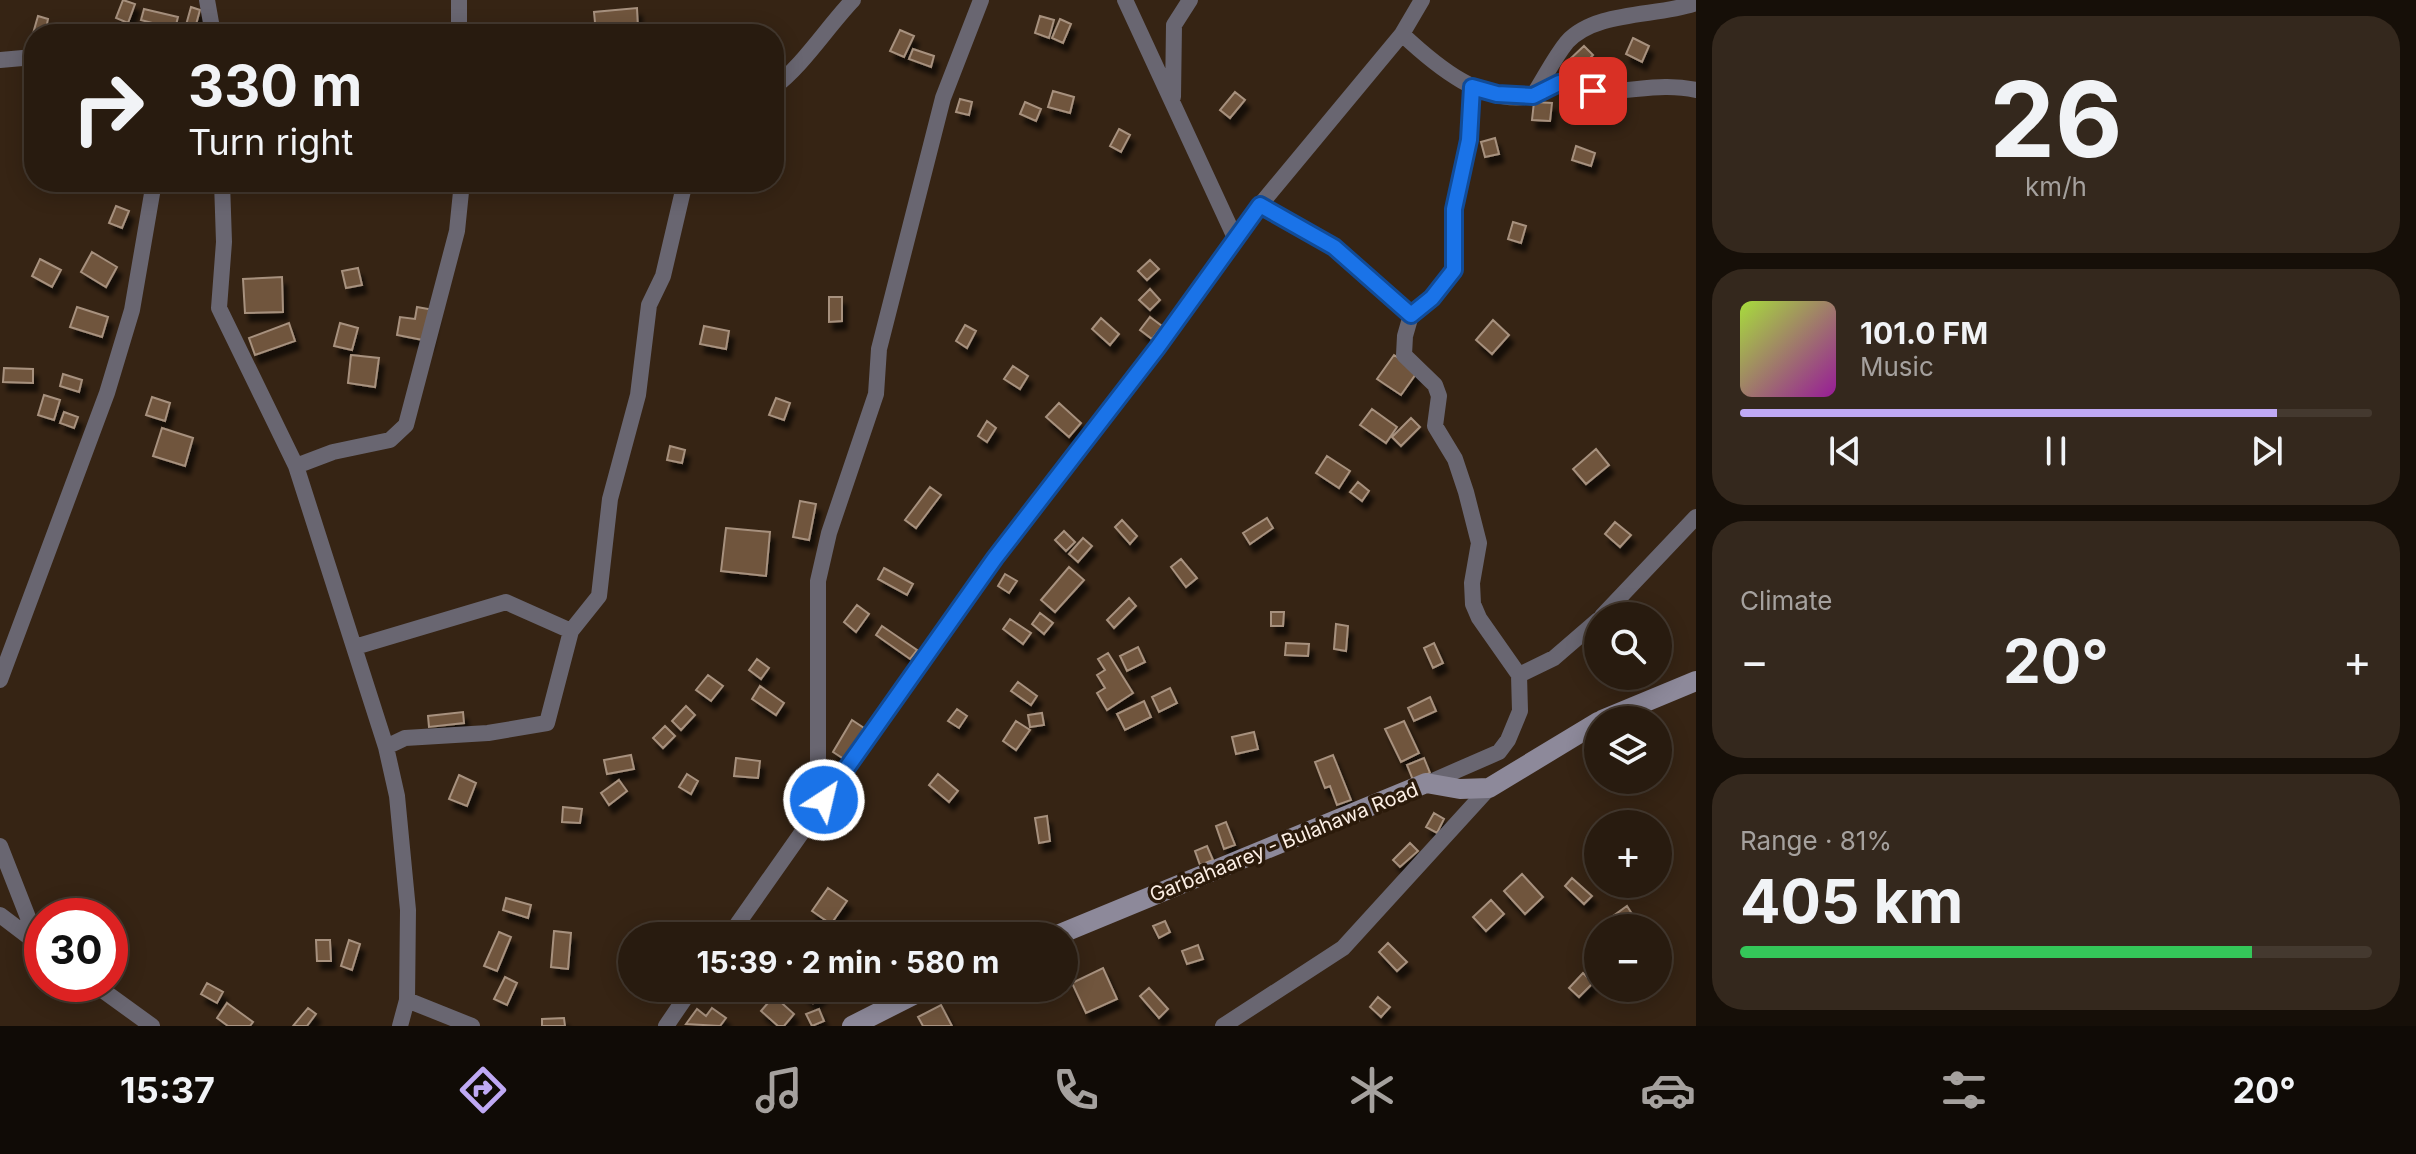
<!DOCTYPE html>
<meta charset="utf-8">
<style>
:root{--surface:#281b0f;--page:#34281d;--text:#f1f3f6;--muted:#a5a19e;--line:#44392f;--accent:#bfa9f4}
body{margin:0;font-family:Inter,sans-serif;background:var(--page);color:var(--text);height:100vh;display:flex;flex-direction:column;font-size:30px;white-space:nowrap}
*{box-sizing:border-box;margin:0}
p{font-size:26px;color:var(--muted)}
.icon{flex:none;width:44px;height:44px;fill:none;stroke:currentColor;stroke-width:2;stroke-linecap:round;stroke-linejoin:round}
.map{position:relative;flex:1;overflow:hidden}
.sheet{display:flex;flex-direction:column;gap:16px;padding:16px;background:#160f08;width:720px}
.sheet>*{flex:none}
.top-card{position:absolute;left:24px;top:24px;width:760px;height:168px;border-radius:32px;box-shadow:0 4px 20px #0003,0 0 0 2px var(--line);background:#281b0f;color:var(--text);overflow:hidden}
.tools{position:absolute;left:1584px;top:602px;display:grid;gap:16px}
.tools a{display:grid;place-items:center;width:88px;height:88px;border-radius:50%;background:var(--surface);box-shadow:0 4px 20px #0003,0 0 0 2px var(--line);font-size:40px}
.speed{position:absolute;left:24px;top:898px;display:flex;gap:16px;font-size:40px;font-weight:700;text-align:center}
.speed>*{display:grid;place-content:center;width:104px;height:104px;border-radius:50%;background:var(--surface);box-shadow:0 4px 20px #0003,0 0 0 2px var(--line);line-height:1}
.speed .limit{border:12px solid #d22;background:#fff;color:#111}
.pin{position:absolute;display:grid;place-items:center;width:68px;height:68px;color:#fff;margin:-34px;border-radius:16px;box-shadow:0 4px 12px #0006}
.me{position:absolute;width:88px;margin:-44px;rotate:35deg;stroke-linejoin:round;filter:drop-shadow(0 0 6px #0008)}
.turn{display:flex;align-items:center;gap:28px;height:168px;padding:0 32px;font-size:36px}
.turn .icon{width:104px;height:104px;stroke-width:2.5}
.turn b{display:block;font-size:56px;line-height:68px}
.big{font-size:60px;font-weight:700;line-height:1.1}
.sheet .tile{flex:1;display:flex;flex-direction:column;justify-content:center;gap:12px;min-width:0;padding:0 28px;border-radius:32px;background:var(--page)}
.sheet .dial{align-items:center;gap:0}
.dial b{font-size:104px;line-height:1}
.song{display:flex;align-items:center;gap:24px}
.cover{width:96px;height:96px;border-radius:12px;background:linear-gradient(135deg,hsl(80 70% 55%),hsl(300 70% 35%))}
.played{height:8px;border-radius:4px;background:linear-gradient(90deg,var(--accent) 85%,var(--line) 85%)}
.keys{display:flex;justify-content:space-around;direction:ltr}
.heat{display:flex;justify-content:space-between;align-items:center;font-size:44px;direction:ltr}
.charge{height:12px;border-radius:6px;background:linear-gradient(90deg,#34c759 81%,var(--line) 0)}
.trip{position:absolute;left:618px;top:922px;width:460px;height:80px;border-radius:40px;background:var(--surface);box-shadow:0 4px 20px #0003,0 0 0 2px var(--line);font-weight:700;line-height:80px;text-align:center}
.dock{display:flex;height:128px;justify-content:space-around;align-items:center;background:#100b06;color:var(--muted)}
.dock .icon{width:56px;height:56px}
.dock .active{color:var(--accent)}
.dock b{font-size:36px;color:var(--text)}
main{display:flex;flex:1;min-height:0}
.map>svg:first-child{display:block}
</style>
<main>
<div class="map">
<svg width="1696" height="1026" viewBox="0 0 1696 1026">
<defs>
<filter id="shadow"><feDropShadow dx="4.5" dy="8" stdDeviation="2" flood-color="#0009"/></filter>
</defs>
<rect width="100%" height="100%" fill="#362414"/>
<path fill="#6f543e" stroke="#a7917e" stroke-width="2" filter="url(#shadow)" d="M123,0L135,4L128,23L116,18Z
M191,7L200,10L195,28L186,25Z
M637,8L638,29L596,33L594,12Z
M144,9L178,17L175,29L141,20Z
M38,16L48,19L45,34H34V37H32Z
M1040,16L1054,20L1049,38L1035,33Z
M1060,19L1071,24L1063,43L1052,38Z
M900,30L914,36L904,57L890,51Z
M1633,38L1649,46L1642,62L1626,54Z
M1584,46L1593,55L1579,70L1569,60Z
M913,49L934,56L931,67L909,59Z
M1053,91L1074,97L1070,113L1048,107Z
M1235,92L1245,100L1230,118L1220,110Z
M960,99L972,102L969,115L956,112Z
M1025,102L1041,109L1036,121L1020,114Z
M1534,102L1552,103L1550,121L1532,120Z
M1119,129L1130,135L1121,152L1110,146Z
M1495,138L1499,154L1485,157L1481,142Z
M1576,146L1595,153L1591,166L1572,160Z
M116,206L129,211L122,228L109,223Z
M1513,222L1526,226L1521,243L1508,239Z
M92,252L117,267L106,287L81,272Z
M40,259L61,270L52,287L32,276Z
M1150,260L1159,269L1147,280L1138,271Z
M358,268L362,285L346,288L342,271Z
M282,277L283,312L245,313L243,279Z
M1150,289L1160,300L1150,310L1139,300Z
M829,297H842V321L829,322Z
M77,307L108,317L102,337L70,327Z
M417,307L434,310L428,341L397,335L400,317L415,319Z
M1150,317L1162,326L1152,339L1140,330Z
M1101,318L1119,334L1110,345L1092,329Z
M1493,320L1509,335L1492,354L1476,340Z
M289,323L295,341L255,355L249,338Z
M340,323L358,328L352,350L334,346Z
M965,325L976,331L967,348L956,341Z
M704,326L729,331L726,349L700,344Z
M351,355L379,358L375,387L348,383Z
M1394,355L1418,371L1401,395L1377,379Z
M1013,366L1028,376L1020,389L1004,379Z
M4,368L33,369V383L3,382Z
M63,374L82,380L79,392L60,386Z
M44,395L60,400L54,420L38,415Z
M152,397L170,403L165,421L146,415Z
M776,398L790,403L784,420L769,415Z
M1059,403L1081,423L1069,437L1046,417Z
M1372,409L1397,427L1386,443L1360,425Z
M64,412L78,417L74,428L60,423Z
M1411,418L1420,427L1401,446L1392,437Z
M987,421L996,428L987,442L978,436Z
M162,428L193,438L185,466L153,456Z
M670,446L685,450L682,463L667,460Z
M1596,449L1609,465L1586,484L1573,469Z
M1327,456L1350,471L1339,488L1316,473Z
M1358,482L1369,491L1362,501L1350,492Z
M930,487L941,495L916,528L905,520Z
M800,501L816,504L809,540L793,537Z
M1267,518L1273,528L1250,544L1243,533Z
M1122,520L1137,536L1130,544L1115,527Z
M1615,522L1631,535L1620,547L1605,534Z
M726,528L770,532L766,576L721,571Z
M1064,531L1075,542L1066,551L1055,540Z
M1083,538L1092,546L1078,562L1069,554Z
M1181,559L1197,578L1186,587L1171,567Z
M1069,567L1084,580L1055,612L1041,600Z
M884,568L913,584L907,595L878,579Z
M1005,574L1017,581L1009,593L998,586Z
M1129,598L1136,606L1114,628L1107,620Z
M857,605L869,614L856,632L844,622Z
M1271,612H1284L1283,626H1271Z
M1040,613L1053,623L1044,634L1032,624Z
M1010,619L1031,633L1023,644L1003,629Z
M1336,624L1348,626L1346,651L1334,649Z
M882,626L917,650L910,659L876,635Z
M1286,643L1309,644L1308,656L1285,655Z
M1434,643L1443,663L1433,668L1424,648Z
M1138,647L1145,662L1127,671L1120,656Z
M1108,653L1133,693L1107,710L1097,693L1105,688L1097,675L1105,670L1098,659Z
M757,659L769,668L761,679L749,670Z
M708,675L723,686L711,701L696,690Z
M1018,682L1037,696L1031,705L1011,691Z
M760,686L784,703L776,715L752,699Z
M1170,688L1177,703L1159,712L1152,697Z
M1430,697L1436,711L1414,721L1408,708Z
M1144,701L1151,717L1125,730L1117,714Z
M686,706L695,715L681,730L672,721Z
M957,709L967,716L959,728L948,721Z
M463,712L464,723L429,727L428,716Z
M1042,713L1044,725L1030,727L1028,715Z
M852,720L864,728L844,759L833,752Z
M1016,721L1030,730L1016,750L1003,741Z
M1404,721L1419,753L1401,762L1385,729Z
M665,726L675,736L663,748L653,738Z
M1254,732L1258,749L1236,754L1232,737Z
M631,755L634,769L607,774L604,760Z
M1333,755L1351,800L1337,805L1330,786L1325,788L1315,762Z
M736,758L760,761L758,778L734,776Z
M1424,758L1430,773L1413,780L1407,765Z
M687,774L698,781L691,794L679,787Z
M938,774L958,791L949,802L929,785Z
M459,775L476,783L467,806L449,799Z
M619,780L627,791L609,805L601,793Z
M563,807L582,809L580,823L562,822Z
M1434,813L1444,819L1437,833L1426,827Z
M1047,816L1050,841L1039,843L1035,818Z
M1226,822L1235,845L1224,849L1216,826Z
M1410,843L1418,851L1400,867L1393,860Z
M1207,846L1213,860L1200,865L1195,851Z
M1522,874L1543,897L1525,914L1504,891Z
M1572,878L1592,896L1584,904L1565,886Z
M828,888L847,901L831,924L812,911Z
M506,898L531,905L528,918L503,910Z
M1491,900L1504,914L1486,931L1473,917Z
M1627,906L1634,917L1620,926L1613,916Z
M1165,921L1170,932L1159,938L1153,926Z
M554,931L571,933L568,969L551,967Z
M499,932L511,937L497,971L484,966Z
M316,940H330L331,961H317Z
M349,940L360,944L352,970L341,966Z
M1388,943L1407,962L1397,971L1379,952Z
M1198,945L1203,959L1187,964L1182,951Z
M1103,968L1117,999L1086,1013L1072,983Z
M1583,973L1593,983L1579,997L1569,988Z
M505,977L517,983L507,1005L494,999Z
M207,983L223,992L217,1003L201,994Z
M799,988H816L822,994L813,1003Z
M1149,988L1168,1009L1159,1018L1140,996Z
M774,996L794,1014L784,1026H778L761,1011Z
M1378,997L1390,1007L1381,1017L1370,1007Z
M227,1003L253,1022L250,1026H228L217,1018Z
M941,1005L952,1026H923L918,1017Z
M308,1008L316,1014L307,1026H293Z
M712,1008L726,1018L720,1026L686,1024L697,1009L706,1016Z
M819,1009L824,1021L812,1026L806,1014Z
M564,1018L565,1026H542V1019Z"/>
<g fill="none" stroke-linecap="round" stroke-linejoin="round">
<path stroke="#696671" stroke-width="16" d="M207,0L213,34
M459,0V34
M1125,0L1236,240
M1402,34C1435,65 1485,108 1535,95C1543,93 1550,86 1557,84C1566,82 1583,90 1593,91C1629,93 1660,82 1696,90
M0,60L34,57
M774,87C801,68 828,26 853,0
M1534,94C1545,77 1554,58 1567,42C1596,10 1658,17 1696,3
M1173,97L1174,25L1190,0
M222,182L224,242L219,308L296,466L386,747L397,796L408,910L407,1000L400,1026
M1260,205L1334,247L1411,315L1405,336L1404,355L1435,385L1439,396L1435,426L1455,459L1466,492L1479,543L1472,583L1473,604L1479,618L1519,675L1520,711L1508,740L1499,752L1428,783
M1411,315L1432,298L1454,270V209L1469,140L1472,87
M296,466L333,452L390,440L406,425L457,231L462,182
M1602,616L1696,517
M355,647L506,602L571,631
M1519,675L1554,658L1598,620
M0,680L107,393L132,310L154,182
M386,747L405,738L488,733L547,723L571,631L599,596L610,499L638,395L649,305L663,276L685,182
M824,800L818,796V581L829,533L876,394L879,349L943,98L981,0
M0,846L38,943
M0,915L37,943
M729,936L995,558L1157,348L1260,205L1402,34L1422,0
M94,984L152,1026
M407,1000L472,1026
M666,1026L692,988
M1223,1026L1343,948L1489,788"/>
<path stroke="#8d899a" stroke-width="20" d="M1602,720L1696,681
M1055,936L1426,783L1460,789L1489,788L1598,722
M852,1026L927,988"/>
</g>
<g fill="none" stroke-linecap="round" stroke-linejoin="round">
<defs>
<path id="route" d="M824,800L995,558L1157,348L1260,205L1334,247L1411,315L1432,298L1454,270V209L1469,140L1472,87L1497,94L1533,96L1559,83L1593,91"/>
</defs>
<use href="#route" stroke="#114b97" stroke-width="20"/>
<use href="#route" stroke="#1a73e8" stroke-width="14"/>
</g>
<g text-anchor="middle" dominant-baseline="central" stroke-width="7" stroke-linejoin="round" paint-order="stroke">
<g font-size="20" fill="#fcefe5" stroke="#2b1a0a">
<text transform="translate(1284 842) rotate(-22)">Garbahaarey - Bulahawa Road</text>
</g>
</g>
</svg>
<div class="tools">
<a><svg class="icon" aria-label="search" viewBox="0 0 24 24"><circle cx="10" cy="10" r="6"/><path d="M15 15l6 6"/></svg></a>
<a><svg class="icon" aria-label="layers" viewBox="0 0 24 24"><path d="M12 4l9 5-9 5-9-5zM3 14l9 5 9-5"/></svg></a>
<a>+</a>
<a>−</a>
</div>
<div class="speed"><div class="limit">30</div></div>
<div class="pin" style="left:1593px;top:91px;background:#d93025"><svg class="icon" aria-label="arrive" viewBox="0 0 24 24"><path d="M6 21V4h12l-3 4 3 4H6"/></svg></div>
<svg class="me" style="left:824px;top:800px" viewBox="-20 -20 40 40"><circle r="17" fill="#1a73e8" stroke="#fff" stroke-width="3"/><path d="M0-11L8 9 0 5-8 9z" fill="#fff"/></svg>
<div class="trip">15:39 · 2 min · 580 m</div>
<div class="top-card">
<div class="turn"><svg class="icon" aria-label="right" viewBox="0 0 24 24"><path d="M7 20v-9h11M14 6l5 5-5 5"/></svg><div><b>330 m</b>Turn right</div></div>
</div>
</div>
<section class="sheet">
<div class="tile dial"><b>26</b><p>km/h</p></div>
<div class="tile">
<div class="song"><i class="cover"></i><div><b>101.0 FM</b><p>Music</p></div></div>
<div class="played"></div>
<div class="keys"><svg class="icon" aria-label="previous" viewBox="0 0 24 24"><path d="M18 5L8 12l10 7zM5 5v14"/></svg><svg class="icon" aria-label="pause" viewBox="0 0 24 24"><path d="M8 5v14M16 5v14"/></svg><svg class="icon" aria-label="next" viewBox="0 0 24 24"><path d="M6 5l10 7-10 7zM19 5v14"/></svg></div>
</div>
<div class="tile"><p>Climate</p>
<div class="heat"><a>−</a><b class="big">20°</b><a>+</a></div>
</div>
<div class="tile"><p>Range · 81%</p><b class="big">405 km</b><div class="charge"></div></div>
</section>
</main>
<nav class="dock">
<b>15:37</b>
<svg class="icon active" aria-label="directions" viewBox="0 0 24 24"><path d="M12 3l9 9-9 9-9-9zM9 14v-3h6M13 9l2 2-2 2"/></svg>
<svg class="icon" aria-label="music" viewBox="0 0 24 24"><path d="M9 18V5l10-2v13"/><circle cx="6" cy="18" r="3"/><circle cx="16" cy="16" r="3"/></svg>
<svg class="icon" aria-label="phone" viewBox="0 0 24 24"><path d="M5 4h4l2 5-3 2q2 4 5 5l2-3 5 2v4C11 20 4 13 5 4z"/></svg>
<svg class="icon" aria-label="climate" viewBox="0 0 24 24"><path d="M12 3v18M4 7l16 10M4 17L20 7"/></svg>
<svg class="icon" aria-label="car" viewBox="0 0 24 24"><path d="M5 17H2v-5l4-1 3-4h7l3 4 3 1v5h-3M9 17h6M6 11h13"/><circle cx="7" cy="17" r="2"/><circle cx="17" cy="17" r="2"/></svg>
<svg class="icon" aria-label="filters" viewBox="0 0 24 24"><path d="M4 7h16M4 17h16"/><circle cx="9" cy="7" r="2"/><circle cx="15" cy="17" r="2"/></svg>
<b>20°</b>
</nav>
